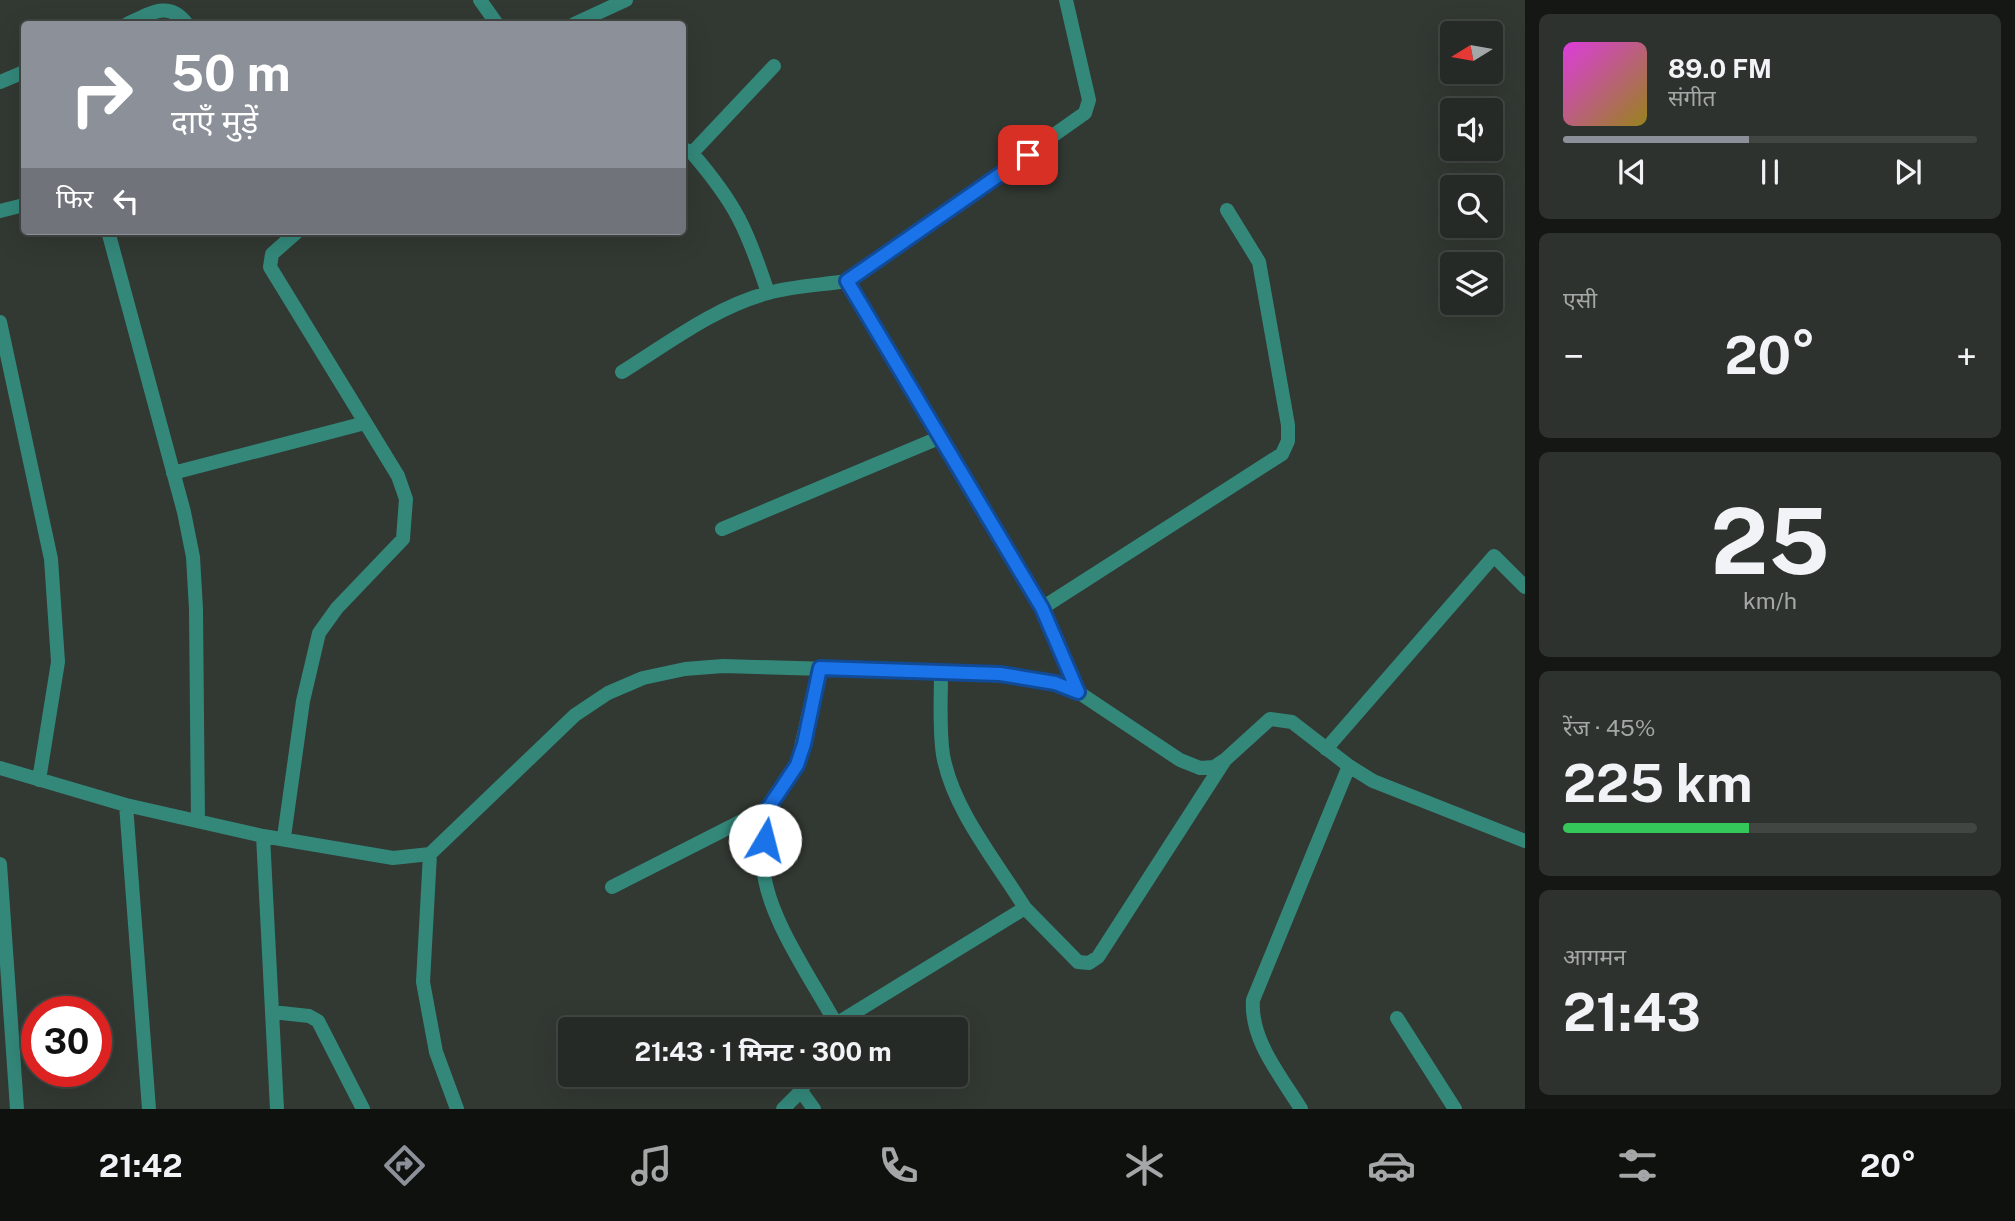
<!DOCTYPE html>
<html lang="hi">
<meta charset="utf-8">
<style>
:root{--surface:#262a26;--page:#2e322e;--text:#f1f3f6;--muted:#a4a7a7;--line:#424643;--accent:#8c9099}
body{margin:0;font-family:"Public Sans","Noto Sans Devanagari",sans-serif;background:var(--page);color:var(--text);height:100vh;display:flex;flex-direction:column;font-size:26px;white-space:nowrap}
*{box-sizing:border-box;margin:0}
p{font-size:23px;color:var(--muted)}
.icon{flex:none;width:38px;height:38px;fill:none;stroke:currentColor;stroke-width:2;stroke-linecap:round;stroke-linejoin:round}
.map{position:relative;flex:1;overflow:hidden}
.panel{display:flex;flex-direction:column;gap:14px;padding:14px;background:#151715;width:490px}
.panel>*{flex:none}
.top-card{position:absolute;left:21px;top:21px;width:665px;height:214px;border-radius:7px;box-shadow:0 7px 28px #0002,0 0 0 2px var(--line);background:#8c9099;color:#fff;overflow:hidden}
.needle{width:46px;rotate:259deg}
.buttons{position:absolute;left:1440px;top:21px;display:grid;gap:14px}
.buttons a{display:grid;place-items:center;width:63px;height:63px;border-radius:7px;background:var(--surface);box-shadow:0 7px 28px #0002,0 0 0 2px var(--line);font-size:35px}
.speed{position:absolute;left:21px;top:996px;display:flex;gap:14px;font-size:35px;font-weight:700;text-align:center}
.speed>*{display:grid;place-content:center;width:91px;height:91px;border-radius:50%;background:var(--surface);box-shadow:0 7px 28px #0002,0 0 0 2px var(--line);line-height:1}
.speed .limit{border:10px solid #d22;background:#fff;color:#111}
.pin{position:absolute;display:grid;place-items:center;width:60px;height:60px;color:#fff;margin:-30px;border-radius:14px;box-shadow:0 4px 10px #0006}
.me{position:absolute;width:77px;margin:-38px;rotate:8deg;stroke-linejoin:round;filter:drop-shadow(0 0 5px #0008)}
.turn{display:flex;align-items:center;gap:24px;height:147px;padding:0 35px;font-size:32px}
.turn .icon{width:91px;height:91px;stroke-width:2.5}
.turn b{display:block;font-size:49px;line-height:60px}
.then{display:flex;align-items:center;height:66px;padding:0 35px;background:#0003;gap:14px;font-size:26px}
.big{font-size:52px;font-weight:700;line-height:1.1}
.panel .widget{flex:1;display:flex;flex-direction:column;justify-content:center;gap:10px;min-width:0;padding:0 24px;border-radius:10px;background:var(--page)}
.panel .dial{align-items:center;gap:0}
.dial b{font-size:91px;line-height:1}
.song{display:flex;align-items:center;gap:21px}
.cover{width:84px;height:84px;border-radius:10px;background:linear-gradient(135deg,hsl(300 70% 55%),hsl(50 70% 35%))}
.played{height:7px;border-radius:4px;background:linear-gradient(90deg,var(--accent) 45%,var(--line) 45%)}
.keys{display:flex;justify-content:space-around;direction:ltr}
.heat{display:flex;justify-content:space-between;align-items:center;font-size:38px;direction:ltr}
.charge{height:10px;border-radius:5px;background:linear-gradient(90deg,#34c759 45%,var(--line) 0)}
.trip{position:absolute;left:558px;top:1017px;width:410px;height:70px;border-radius:7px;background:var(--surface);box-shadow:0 7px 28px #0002,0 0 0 2px var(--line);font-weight:700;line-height:70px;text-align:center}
.tab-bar{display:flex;height:112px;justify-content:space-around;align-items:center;background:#0f110f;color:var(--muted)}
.tab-bar .icon{width:49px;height:49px}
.tab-bar .selected{color:var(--accent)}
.tab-bar b{font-size:32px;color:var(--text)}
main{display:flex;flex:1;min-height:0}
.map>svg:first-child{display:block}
</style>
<main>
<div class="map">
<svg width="1525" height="1109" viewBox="0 0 1525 1109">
<rect width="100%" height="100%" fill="#323832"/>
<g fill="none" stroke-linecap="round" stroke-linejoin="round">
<path stroke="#33887a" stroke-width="14" d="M1326,749L1494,556L1525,587"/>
<path stroke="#33887a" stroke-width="14" d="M480,0L497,24
M1066,0L1089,100L1085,113L847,281L1042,608L1078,692
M127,24C151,13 169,0 187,24
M574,24L626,0
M0,82L24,72
M682,148L692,153L774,66
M692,153C736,204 747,229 768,293
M0,211L24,205
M108,231L184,512L193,557L196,609L198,821
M0,322L51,559L58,662L39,780
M622,372C667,344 715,307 768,293C793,286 821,285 847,281
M173,473L365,423
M722,529L941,437
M1042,608L1282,454L1288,441V425L1259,262L1227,210
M0,768L126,805L263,836L393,858L430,854L575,715L608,693L643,678L685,669L723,666L1000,674L1055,683L1078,692L1180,760L1200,768L1214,767L1226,759L1270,719L1292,722L1349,766L1373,781L1525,841
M126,805L149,1109
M769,807C767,824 763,843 763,861C763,912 812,979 836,1024
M263,836L277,1109
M284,837L303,701L319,633L337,608L403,539L406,499L398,476L270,267L272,254L298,231
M430,854L423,982L436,1052L457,1109
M0,864L17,1109
M612,887L769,807L797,765L819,668
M1025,908L1078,962L1089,963L1098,957L1225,760
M272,1012L309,1016L318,1021L363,1109
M1397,1018L1455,1109
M833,1029L836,1024L1025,908C996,861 953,810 943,755C939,728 941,700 941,673
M801,1091L814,1109
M783,1109L801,1091L811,1074
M1301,1109C1281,1076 1250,1040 1253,1000L1349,766"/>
</g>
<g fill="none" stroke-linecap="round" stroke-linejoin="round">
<defs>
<path id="route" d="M765,840L769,807L797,765L804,744L820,668L1000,674L1055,683L1078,692L1042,608L847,281L1028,155"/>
</defs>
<use href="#route" stroke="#114b97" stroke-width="18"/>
<use href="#route" stroke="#1a73e8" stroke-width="12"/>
</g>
</svg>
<div class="buttons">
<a><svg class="needle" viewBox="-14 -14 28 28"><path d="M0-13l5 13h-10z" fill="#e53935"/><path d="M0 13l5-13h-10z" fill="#a4a7a7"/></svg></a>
<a><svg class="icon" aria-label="sound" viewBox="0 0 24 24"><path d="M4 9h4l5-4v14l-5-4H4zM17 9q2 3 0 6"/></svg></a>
<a><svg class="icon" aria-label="search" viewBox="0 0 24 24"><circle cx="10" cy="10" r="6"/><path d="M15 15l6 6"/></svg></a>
<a><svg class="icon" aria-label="layers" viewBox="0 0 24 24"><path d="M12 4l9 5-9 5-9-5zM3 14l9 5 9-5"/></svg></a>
</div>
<div class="speed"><div class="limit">30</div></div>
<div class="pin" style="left:1028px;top:155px;background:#d93025"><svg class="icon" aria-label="arrive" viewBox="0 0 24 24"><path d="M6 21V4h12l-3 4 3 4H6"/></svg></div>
<svg class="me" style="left:765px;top:840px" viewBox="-20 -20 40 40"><circle r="19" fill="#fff"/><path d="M0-13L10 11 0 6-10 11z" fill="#1a73e8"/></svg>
<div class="trip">21:43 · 1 मिनट · 300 m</div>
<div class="top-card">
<div class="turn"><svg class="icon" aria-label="right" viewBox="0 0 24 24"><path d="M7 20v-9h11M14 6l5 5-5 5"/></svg><div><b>50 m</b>दाएँ मुड़ें</div></div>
<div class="then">फिर<svg class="icon" aria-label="left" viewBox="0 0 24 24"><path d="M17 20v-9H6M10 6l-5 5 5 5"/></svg></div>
</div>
</div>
<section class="panel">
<div class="widget">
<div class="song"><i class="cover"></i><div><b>89.0 FM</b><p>संगीत</p></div></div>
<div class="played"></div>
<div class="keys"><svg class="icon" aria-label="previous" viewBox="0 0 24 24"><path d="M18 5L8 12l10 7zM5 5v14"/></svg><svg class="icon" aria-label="pause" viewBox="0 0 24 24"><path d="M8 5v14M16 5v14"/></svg><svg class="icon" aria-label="next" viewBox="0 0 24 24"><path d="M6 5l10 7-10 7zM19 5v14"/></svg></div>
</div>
<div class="widget"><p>एसी</p>
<div class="heat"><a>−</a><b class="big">20°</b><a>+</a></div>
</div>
<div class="widget dial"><b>25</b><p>km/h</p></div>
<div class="widget"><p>रेंज · 45%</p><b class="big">225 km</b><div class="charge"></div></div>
<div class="widget"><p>आगमन</p><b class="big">21:43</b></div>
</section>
</main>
<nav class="tab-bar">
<b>21:42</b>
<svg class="icon selected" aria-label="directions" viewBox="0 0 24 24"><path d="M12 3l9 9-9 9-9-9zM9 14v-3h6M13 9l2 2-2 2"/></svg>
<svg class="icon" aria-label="music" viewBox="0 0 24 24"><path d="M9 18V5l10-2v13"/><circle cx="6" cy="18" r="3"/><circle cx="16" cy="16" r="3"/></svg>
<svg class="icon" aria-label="phone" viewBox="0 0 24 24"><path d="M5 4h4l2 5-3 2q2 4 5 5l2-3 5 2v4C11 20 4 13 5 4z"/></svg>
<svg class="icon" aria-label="climate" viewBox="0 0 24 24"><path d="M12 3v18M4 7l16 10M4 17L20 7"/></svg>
<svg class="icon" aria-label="car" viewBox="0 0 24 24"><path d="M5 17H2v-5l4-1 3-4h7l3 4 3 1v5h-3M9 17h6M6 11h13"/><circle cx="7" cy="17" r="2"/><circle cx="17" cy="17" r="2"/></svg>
<svg class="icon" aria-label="filters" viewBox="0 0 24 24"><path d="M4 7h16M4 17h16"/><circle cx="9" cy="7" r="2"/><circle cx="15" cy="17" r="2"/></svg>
<b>20°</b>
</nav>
